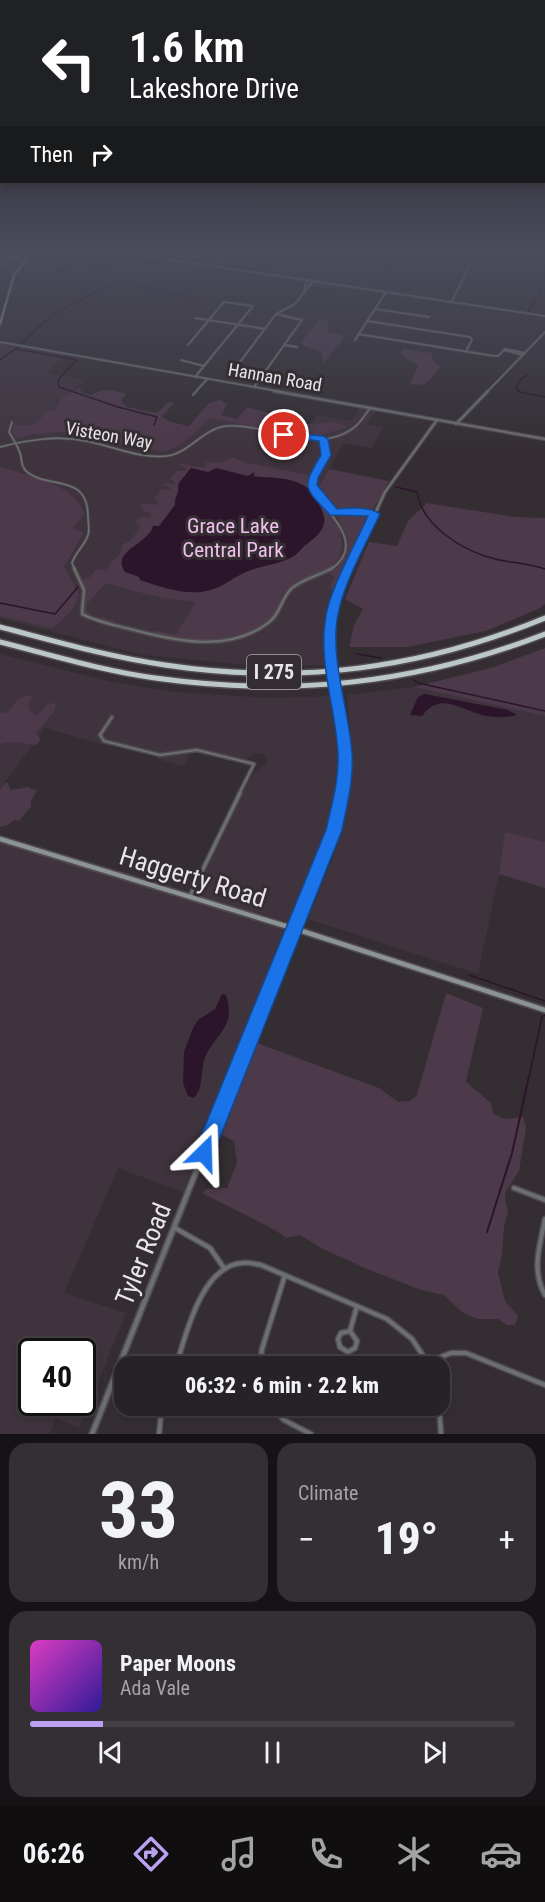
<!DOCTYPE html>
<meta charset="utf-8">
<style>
:root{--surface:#272226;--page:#332f32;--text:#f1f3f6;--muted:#a4a4a7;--line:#433f43;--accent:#bca0f2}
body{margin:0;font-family:"Roboto Condensed",sans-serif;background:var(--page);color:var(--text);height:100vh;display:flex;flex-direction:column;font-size:22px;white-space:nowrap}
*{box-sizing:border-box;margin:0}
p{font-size:20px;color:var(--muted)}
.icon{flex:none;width:33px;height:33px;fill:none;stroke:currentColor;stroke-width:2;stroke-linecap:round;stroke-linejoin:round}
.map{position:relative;height:1434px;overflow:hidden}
.panel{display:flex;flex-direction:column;gap:9px;padding:9px;background:#151315;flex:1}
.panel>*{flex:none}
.banner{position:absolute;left:0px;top:0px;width:546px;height:183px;box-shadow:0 3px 9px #0003,0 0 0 2px var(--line);background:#202124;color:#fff;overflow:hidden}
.speed{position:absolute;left:18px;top:1338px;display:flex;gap:12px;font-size:30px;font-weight:700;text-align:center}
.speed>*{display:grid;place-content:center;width:78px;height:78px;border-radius:50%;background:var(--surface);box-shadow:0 3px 9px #0003,0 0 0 2px var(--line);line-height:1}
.speed .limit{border:3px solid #111;border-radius:9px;background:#fff;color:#111}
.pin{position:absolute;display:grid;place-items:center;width:51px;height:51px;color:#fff;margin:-26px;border:3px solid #fff;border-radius:50%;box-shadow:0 2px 6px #0007}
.me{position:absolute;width:66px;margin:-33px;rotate:22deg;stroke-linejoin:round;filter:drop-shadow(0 0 4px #0008)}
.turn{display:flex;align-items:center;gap:21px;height:126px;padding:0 30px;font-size:27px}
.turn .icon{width:78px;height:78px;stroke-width:2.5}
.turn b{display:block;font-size:42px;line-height:51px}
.then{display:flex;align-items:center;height:57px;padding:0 30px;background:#0003;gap:12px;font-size:22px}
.big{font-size:45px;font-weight:800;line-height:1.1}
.panel .tile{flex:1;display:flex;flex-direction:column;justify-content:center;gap:9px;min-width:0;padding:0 21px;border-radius:18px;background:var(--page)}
.panel .dial{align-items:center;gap:0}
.dial b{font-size:78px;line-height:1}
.song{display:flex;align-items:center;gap:18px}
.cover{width:72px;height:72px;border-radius:9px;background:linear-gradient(135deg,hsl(310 70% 55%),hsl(250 70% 35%))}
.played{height:6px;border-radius:3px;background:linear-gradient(90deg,var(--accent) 15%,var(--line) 15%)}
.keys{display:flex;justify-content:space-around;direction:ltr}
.heat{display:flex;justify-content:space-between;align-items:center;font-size:33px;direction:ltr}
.panel .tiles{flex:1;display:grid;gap:9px;grid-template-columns:1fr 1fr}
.tile:last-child{grid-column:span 2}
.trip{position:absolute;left:114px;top:1356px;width:336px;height:60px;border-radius:18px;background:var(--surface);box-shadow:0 3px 9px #0003,0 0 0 2px var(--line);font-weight:800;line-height:60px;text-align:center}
.tab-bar{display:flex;height:96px;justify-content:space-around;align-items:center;background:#100e0f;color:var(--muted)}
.tab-bar .icon{width:42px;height:42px}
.tab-bar .current{color:var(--accent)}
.tab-bar b{font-size:27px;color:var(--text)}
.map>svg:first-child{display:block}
</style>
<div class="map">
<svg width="545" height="1434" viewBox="0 0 545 1434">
<rect width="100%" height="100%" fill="#342e33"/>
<path fill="#3f343e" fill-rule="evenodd" d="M0,343L66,354L46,373L85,380L61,402L194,432L207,416L303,435L317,415L351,421L360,407L376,410L367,424L383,428L371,448L344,443L319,487L374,507L332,603L328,640L330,665H249L143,655L0,618Z
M0,654L112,682L176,692L266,698L336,696L343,758L341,788L329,839L292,920L285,921L201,896L196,890L251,775L267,763V759L264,754L254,753L245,761L193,748L183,766L158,759L159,753L109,741L105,745L45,728L0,789Z
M415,687L545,716V888L499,874L478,974L308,919L332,860L342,829L349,793L352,756L347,695Z
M0,843L282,929L285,933L183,1192L118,1168L64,1293L126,1313L79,1428L56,1418L49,1434H0ZM32,1352H82V1402H32Z"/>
<path fill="#4c394a" d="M306,251H364L351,266L302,259Z
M319,320L328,321L327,332L342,335L343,339L324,363L321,352L300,344Z
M403,349L432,353V360L441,367C430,378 428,388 410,384L418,365L400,354Z
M79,388L83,393L91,395C103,388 114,390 126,394L121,401L127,407L157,413L168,402L174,403L162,417L171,422L189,426L209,403L220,400L227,404L221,415L237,419L247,407L284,417L292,425L334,422L348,427L319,436L296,435L210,418C195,432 184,445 165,452L62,432L34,434L17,439L12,431L14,424L32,426L41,419L43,412L55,410L62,398Z
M232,457L244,462L312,476L310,489C316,498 326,504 332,513C344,532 349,560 324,573C313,579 300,580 290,587C279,596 279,612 268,622C236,650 190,640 152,634L153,630L175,635L195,604L192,601C162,600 136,591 106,583L87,604L86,610L92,616L115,621L111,624L85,614C80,603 88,594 81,580L87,577L88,579L96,569L110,570L104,568H107L120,553L122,549L120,548L123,544L130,541L141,526L135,523L141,516L148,518L152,516L151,513L142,511L144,508L140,507L144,503L157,505L159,502L154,499L161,490H169L171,488L163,485L165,483L173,484L175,482L170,479L177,471H184L186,468L176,463L204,468L207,463L205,461L222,463Z
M0,467C26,475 78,485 84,514L73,528L84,533L64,566L79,595C74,610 65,619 52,628L0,616Z
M329,469L389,481L372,511H336L318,493L324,489L318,488Z
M427,503L514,517L545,518V604L538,609L486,631L407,647H349L354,625L363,609L345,599L369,542L397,546L408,521Z
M352,512L371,516L347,567L344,568L346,569L336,591L329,588L335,577L328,574C355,556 344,538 337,514Z
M545,648V716L414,687L491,668Z
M28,695L33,696L28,704L29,710L37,716L48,703L56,704L54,712L36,733L41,739L36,745C25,744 11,740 0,744V712L7,713L18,699Z
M5,783H8L11,790L28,787L37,791L31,800V807L19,821L14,820L8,825L0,827V790Z
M505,832L545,842V888L499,874Z
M446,993L483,1008L466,1082L491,1103L493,1113L504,1119L523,1117L526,1127L519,1171L506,1191L505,1199L508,1211L504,1227L502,1254L498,1273L505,1301L518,1316L515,1325H507L498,1319H477L462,1312L444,1295L421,1290L367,1269L323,1249L300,1235L286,1238L275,1230L202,1193L207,1189L227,1188L237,1163L234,1141L222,1135L257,1043L379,1088L398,1102L410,1101L417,1095Z"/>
<path fill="#2c152a" d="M191,468L208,472L216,468L248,476L254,472V476C269,478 290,477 303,485C309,488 311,493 315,498C329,519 328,528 307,544C302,547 300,552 294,556C279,565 262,565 246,572C230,579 220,590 201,592C180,594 158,586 140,580L139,577L125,572C110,551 149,544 153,526H159L175,505C174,497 180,493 178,484Z
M425,694L508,710L517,715C508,718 489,718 479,714C457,708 440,692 422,716L410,715L418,697Z
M222,994L226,995C238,1029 211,1036 204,1061C200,1074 204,1087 194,1098L188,1096L183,1083L184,1052L193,1028L198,1020L215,1009Z"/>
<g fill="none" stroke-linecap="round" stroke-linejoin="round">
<path stroke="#2c152a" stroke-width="1.5" d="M127,251L276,273L275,276L282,282L305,286
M78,257L100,270L121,277L118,280
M545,273L539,295L528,312L545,315
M382,277L400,251
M34,278C52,273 73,272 78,251
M119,280L199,300
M309,287L329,290
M21,344L51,316L117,280
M16,349L77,360L58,380L59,387L118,407L157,417L154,425
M0,360L18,347
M528,374L519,381L516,387L519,392L545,397
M396,487L417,492C422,526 463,551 495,559C511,563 528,563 545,569
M0,603L55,614L78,587
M357,654L381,658
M414,680L418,683L545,711
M469,975L545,1001
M529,1077L542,1017L545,1015"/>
<path stroke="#2c152a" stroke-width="2" d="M487,1232L512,1153L529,1076"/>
<defs>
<path id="minor-far3" d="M0,258L24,260
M0,265L15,251
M213,266L227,251
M304,291L307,281
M375,309L429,317
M195,318L265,329
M367,321L470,337L472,339L466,352
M358,334L494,356H498L505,349L525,353
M355,340L386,292
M188,345L224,302L253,306L195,377
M284,345L297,347
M504,350L523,355
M181,360L204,366
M262,376L234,370L276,314L295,304L313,281
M254,387L302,320L276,314
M193,395L207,379
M12,422L9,432C13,439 20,449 21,457C22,462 21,465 25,470C46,491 88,471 88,517C88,522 90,530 88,535C85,545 75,553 72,563L75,570
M323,439L326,455L311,483C318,509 372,541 330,570
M0,447C28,440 57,435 86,441C112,446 139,459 167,456C190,453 203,428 227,426C269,423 319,457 356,426C361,421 366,414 370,408
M334,513L353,511L375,514"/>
<path id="minor-far2" d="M74,568L84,590L82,614C97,622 114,625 130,629C175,641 228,653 268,623C280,615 281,599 291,589C302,579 319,576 332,568
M112,717L100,735L104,741L160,755L197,750L254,764L239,794"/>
<path id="minor-far1" d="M190,896L240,793"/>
<path id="minor" d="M514,1188L545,1200
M545,1219C540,1245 531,1270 545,1295
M175,1228L210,1248L224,1268
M350,1331L357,1341L355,1348L348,1352L340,1347L338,1339L341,1333Z
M350,1331L357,1306
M428,1362L451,1353H466L545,1385
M176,1366C186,1335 201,1266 242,1263C248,1262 255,1264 261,1265L387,1319L412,1339L430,1366
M260,1366L262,1349L285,1275
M243,1406L249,1409L257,1406
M271,1406L284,1420L311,1434
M439,1406L441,1434
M159,1434L162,1406"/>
<path id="tertiary-far4" d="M112,251L545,316
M452,301L477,251
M0,342L283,392
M487,392L545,332"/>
<path id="tertiary-far3" d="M274,391L545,439
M456,424L488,391
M349,570L385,492L437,420"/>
<path id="tertiary-far2" d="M333,661L331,621L349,568
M338,692C343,727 346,759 341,794"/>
<path id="tertiary-far1" d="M234,1077L330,842L341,793"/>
<path id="tertiary" d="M92,1434L234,1076"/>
<path id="secondary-far1" d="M0,324L14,275L33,251"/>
<path id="secondary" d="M0,839L302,931L545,1010"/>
<path id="motorway" d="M0,627C54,641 109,657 165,665C298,685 421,669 545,618
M0,642C51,655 103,671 155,678C293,697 416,684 545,634"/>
</defs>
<use href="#minor-far3" stroke="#514b50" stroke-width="3"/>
<use href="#minor-far2" stroke="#514b50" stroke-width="5"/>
<use href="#minor-far1" stroke="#514b50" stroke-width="6"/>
<use href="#minor" stroke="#514b50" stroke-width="7"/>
<use href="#tertiary-far4" stroke="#514b50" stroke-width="3"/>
<use href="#tertiary-far3" stroke="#514b50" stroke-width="4.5"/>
<use href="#tertiary-far2" stroke="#514b50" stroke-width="6"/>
<use href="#tertiary-far1" stroke="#514b50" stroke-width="7"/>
<use href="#tertiary" stroke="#514b50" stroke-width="8"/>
<use href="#secondary-far1" stroke="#514b50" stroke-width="4"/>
<use href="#secondary" stroke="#514b50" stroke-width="8"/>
<use href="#motorway" stroke="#514b50" stroke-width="8"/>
<use href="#minor-far3" stroke="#6b6f70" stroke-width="1.5"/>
<use href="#minor-far2" stroke="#6b6f70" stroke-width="2"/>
<use href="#minor-far1" stroke="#6b6f70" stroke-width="3"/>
<use href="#minor" stroke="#6b6f70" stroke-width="4"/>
<use href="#tertiary-far4" stroke="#6b6f70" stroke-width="1.5"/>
<use href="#tertiary-far3" stroke="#6b6f70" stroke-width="2"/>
<use href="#tertiary-far2" stroke="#6b6f70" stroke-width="3"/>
<use href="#tertiary-far1" stroke="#6b6f70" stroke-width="4"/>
<use href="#tertiary" stroke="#6b6f70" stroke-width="4.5"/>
<use href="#secondary-far1" stroke="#8b9394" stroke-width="2"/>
<use href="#secondary" stroke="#8b9394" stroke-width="4.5"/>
<use href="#motorway" stroke="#bbc7c8" stroke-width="5"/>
<defs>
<path id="tertiary-bridge" d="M333,661L338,692"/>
</defs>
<use href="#tertiary-bridge" stroke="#514b50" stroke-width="6" stroke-linecap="butt"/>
<use href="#tertiary-bridge" stroke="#6b6f70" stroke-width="3"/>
</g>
<linearGradient id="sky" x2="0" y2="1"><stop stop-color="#1d191c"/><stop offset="0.56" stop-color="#4a4c5b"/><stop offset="1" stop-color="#4a4c5b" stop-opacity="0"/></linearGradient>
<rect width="545" height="452" fill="url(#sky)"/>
<path fill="#1a73e8" stroke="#114b97" stroke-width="1.5" d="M284,432L323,436L328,439L331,455L318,478L317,485L337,509C350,508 369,506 380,514C365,546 342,585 337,620C331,662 349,711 352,753C354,779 347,805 342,830L211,1160L204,1162L197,1160L194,1153L326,830C332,805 339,779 338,754C336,710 319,666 325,622C328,592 355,545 368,516L330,515C304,487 301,489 321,455L319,441L280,437V433Z"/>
<g text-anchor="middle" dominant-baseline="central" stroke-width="6" stroke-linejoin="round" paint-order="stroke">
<g font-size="18" fill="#e9e4e8" stroke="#342e33">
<text transform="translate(275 377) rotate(10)">Hannan Road</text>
<text transform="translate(109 435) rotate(10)">Visteon Way</text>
</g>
<rect fill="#342e33" stroke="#b3adb2" stroke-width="1.5" x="247" y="655" width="54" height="34" rx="4.5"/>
<g font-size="20" font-weight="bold" fill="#e9e4e8">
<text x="274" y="672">I 275</text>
</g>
<g font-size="21" fill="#f0bfec" stroke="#342e33">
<text x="233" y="526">Grace Lake<tspan x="233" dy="24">Central Park</tspan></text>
</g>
<g font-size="26" fill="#e9e4e8" stroke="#342e33">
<text transform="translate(193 877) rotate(17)">Haggerty Road</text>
<text transform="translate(143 1254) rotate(-68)">Tyler Road</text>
</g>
</g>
</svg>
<div class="speed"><div class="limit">40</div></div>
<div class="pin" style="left:284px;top:435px;background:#d93025"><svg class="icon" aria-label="arrive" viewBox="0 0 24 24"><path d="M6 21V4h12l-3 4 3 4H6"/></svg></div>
<svg class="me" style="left:204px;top:1153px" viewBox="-20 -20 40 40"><path d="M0-17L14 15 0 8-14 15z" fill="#1a73e8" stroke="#fff" stroke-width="4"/></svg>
<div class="trip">06:32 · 6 min · 2.2 km</div>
<div class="banner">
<div class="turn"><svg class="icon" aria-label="left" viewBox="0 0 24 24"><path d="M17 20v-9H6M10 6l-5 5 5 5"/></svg><div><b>1.6 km</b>Lakeshore Drive</div></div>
<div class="then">Then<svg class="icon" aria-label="right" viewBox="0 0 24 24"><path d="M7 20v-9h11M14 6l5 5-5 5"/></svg></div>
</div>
</div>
<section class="panel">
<div class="tiles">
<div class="tile dial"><b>33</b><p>km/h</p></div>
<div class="tile"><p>Climate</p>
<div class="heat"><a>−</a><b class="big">19°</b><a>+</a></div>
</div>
<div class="tile">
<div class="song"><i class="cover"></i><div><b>Paper Moons</b><p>Ada Vale</p></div></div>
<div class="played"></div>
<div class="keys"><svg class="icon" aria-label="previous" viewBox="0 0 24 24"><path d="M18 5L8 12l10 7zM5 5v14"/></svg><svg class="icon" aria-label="pause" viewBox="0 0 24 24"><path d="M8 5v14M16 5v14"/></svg><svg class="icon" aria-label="next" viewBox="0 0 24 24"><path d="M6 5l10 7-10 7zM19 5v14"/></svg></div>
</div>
</div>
</section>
<nav class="tab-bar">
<b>06:26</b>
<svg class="icon current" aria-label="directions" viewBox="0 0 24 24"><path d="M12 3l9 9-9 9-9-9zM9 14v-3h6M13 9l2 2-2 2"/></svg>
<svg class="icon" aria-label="music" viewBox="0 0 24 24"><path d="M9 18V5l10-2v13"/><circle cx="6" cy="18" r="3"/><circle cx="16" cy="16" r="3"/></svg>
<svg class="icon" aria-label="phone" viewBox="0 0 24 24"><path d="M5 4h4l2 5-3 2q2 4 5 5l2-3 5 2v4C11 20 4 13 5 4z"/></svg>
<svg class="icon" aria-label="climate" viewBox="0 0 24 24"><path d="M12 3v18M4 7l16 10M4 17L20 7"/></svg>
<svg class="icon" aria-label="car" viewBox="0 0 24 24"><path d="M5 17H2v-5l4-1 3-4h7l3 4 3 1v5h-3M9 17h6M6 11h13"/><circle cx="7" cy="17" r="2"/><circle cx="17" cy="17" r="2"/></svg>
</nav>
